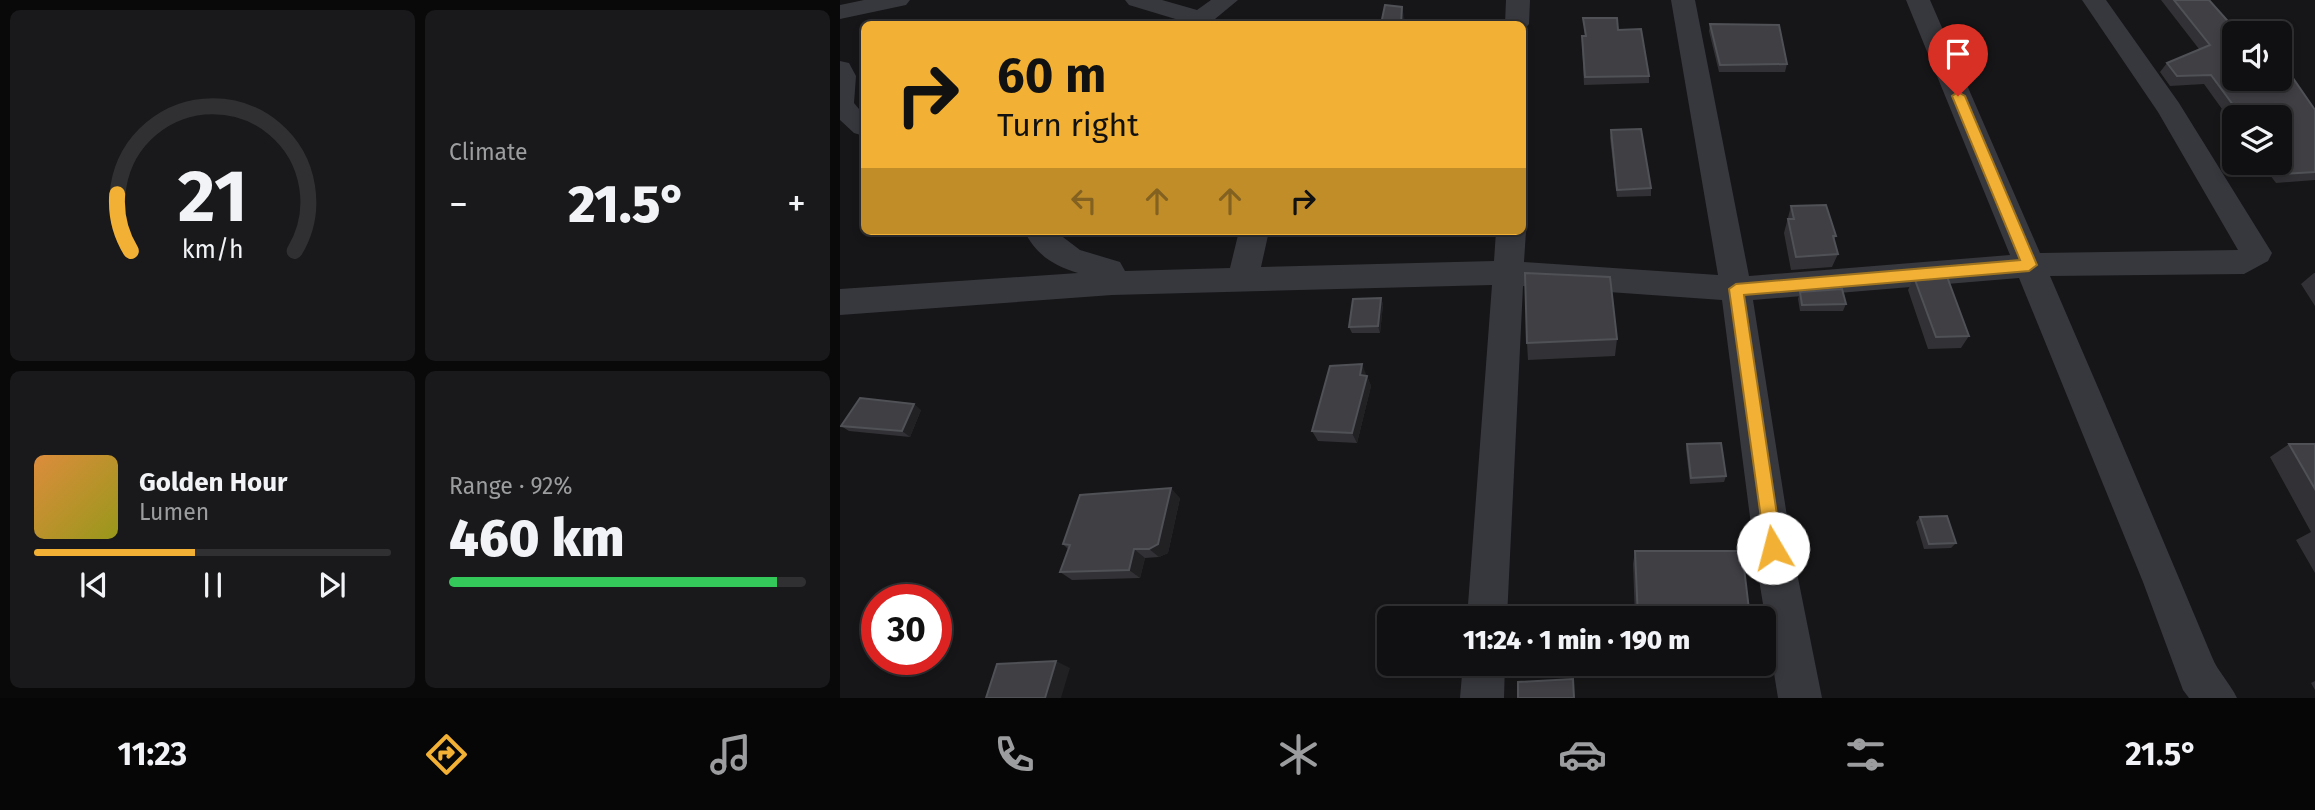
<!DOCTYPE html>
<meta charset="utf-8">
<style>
:root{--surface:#101012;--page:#19191b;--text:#f1f3f6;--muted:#9c9d9f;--line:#303032;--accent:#f2b134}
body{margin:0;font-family:"Fira Sans",sans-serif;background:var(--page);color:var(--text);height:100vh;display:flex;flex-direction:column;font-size:26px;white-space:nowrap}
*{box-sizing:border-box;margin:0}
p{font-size:23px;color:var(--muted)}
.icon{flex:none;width:38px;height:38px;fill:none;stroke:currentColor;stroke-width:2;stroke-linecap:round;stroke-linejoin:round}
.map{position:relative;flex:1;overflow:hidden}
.details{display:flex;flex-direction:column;gap:10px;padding:10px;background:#09090a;width:840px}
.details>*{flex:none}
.banner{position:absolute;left:21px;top:21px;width:665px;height:214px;border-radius:10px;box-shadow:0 4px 10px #0003,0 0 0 2px var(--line);background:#f2b134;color:#111;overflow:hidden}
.fabs{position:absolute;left:1382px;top:21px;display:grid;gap:14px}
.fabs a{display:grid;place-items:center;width:70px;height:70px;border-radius:10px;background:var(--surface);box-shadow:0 4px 10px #0003,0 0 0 2px var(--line);font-size:35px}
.speed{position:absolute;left:21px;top:584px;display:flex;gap:14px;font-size:35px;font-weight:700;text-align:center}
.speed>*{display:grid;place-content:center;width:91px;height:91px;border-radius:50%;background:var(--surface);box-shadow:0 4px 10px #0003,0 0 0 2px var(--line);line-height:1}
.speed .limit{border:10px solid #d22;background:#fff;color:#111}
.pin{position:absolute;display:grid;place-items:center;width:60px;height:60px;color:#fff;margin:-72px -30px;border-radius:50% 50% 50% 0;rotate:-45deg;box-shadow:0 0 7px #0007}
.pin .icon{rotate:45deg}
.me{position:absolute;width:77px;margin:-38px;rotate:352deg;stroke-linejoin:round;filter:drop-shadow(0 0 5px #0008)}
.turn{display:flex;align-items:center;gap:24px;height:147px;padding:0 21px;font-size:32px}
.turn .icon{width:91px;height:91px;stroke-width:2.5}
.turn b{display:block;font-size:49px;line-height:60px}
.lanes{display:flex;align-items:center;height:66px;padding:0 21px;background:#0003;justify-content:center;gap:35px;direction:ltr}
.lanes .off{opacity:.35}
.big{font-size:52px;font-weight:800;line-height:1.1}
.details .widget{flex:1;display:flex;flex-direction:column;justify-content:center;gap:10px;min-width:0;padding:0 24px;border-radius:10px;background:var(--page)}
.details .dial{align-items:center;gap:0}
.dial svg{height:182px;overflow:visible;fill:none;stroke:var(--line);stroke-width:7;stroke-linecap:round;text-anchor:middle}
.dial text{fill:var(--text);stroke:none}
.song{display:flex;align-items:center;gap:21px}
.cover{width:84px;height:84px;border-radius:10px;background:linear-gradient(135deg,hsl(30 70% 55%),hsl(60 70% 35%))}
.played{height:7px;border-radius:4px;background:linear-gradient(90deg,var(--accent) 45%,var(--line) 45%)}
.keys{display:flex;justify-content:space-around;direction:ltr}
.heat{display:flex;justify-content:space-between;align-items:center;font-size:38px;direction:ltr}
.charge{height:10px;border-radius:5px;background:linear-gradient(90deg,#34c759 92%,var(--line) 0)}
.details .tiles{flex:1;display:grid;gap:10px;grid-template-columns:repeat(2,1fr)}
.trip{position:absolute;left:537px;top:606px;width:399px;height:70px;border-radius:10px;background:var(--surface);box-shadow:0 4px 10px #0003,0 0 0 2px var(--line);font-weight:800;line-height:70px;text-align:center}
.dock{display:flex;height:112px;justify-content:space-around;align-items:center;background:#060607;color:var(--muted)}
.dock .icon{width:49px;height:49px}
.dock .on{color:var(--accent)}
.dock b{font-size:32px;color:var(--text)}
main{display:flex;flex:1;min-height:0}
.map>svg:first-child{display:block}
</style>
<main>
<section class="details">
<div class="tiles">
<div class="widget dial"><svg viewBox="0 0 100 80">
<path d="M14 69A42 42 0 1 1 86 69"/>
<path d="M14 69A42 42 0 0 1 8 44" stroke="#f2b134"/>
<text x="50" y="56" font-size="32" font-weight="700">21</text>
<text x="50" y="72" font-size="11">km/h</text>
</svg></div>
<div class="widget"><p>Climate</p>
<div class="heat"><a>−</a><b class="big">21.5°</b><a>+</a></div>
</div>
<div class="widget">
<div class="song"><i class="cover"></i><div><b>Golden Hour</b><p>Lumen</p></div></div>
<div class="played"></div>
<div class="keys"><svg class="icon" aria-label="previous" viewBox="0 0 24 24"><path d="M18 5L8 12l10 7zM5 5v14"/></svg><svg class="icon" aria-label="pause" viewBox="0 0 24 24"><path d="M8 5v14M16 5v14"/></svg><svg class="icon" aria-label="next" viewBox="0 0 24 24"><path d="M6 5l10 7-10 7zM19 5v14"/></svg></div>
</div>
<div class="widget"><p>Range · 92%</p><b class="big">460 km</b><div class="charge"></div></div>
</div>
</section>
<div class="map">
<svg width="1475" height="698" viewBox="0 0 1475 698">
<rect width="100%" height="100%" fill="#161618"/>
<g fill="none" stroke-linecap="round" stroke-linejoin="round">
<path fill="#37383d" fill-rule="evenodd" d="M24,0H70L66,5L0,19V5Z
M285,0H322L357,10L371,0H398L375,19L378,24H352L289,5Z
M666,0H690L689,24L685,29L682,30V24H665Z
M831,0H855L909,276L1170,255L1066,0H1090L1200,253L1398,250L1318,112L1242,0H1266L1339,103L1432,253L1428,261L1404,274L1210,276C1265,403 1319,530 1372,657C1378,672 1390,683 1397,698H1349L1343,690L1303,582L1179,278L913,300L952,548L982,698H938L914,548L882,300L683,286L667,618H627L652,285L272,295L0,315V289L238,273C212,265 197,255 184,231H215L240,250L280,262L285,271L390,268L399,231H429L421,267L654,261L656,231H682V225L686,231L684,262L878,275Z
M0,61L9,63L16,76L14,103L24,115V136L14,133L0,120Z
M623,663H665L664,698H620Z"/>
</g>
<path fill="#323236" d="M1321,0H1369L1394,28L1440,53L1449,65L1446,68L1475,110V180L1436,183L1421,163H1440V117H1395V127L1364,84L1330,86L1320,72L1327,63L1359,49Z
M743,18L778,30L809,76V83L744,85L742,44L745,36Z
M870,24L947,64L945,72H879L869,31Z
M771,130L811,188V196L777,197L770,138Z
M951,206L996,236L994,240L998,254L992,267L951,270L944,233Z
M1474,273H1475V306L1461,284Z
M1074,277L1129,336L1121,348L1088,349L1068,290Z
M960,292L1006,304L1003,311H960L958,299Z
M541,298L543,305L540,333H512L509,327Z
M777,339L775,356L688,360L687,343Z
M526,374L531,386L517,443L478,441L472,431Z
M81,410L70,437L9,431L1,426Z
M847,444L886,476L884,482L850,484L846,449Z
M1449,444H1475V573L1456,540L1471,532L1430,457Z
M340,498L328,553L319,557L305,558L300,578L232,580L220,572L228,549L223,544Z
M1080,517L1116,543L1111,548L1084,549L1076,522Z
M795,551L910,618H795L793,564Z
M797,663H842V665L838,674L797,675Z
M1475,681V690L1471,683Z"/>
<path fill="#212124" d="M562,7L565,21L564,24H561Z
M541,298L543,305L540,333L538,326Z
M522,364L526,374L524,386L520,375Z
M527,376L531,386L517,443L512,433Z
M74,404L81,410L70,437L62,431Z
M331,488L340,498L328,553L319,557L309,549Z
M294,549L305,558L300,578L289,570Z
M216,661L230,668L221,698H205Z"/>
<path fill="#3f3f44" stroke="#4f5156" stroke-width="2" d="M1334,0H1369L1394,28L1422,29L1426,33H1395V79H1440V53L1449,65H1444L1475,110V172L1444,174L1436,163H1440V117H1402L1371,75L1337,76L1327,63L1370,45Z
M545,5L562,7L561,24H541Z
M743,18H777L778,30L801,29L809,76L745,77L742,36H746Z
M870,24L939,25L947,64L880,65Z
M801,129L811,188L777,190L771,130Z
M986,205L996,236H993L998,254L956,257L948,219H954L951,206Z
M685,273L770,277L777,339L687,343Z
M1106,274L1129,336L1096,337L1074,277Z
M1002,289L1006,304L962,305L960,292Z
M541,298L538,326L509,327L513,299Z
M522,364L520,375L527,376L512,433L472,431L490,366Z
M20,398L74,404L62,431L1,426Z
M881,443L886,476L851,478L847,444Z
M1449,444H1475V489Z
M331,488L318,544L309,549H294L289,570L220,572L230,545L223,544L240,495Z
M1107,516L1116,543L1089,544L1080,517Z
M795,551H902L910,618H798Z
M216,661L205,698H146L157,664Z
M800,663H842V665H800Z
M733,679L734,698H678V682Z"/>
<path fill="#f2b134" stroke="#9d7322" stroke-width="2" d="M1118,92L1125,96L1197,265L1189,271L904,295L942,548L939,554L933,557L926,554L889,289L896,284L1180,260L1112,96Z"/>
</svg>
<div class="fabs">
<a><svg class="icon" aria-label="sound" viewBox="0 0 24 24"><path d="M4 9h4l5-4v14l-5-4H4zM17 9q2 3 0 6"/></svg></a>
<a><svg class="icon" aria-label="layers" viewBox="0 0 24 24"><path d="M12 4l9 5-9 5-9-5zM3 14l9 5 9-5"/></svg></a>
</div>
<div class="speed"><div class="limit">30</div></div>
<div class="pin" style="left:1118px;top:96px;background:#d93025"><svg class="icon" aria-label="arrive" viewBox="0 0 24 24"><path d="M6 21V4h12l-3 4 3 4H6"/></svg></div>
<svg class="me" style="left:933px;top:548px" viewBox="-20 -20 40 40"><circle r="19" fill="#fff"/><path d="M0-13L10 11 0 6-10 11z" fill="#f2b134"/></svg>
<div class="trip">11:24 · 1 min · 190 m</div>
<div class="banner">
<div class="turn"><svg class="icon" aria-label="right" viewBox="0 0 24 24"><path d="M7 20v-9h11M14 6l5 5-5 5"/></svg><div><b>60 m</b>Turn right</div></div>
<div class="lanes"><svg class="icon off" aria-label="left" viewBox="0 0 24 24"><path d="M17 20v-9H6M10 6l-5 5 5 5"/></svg><svg class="icon off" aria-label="ahead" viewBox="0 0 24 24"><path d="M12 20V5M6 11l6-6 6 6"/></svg><svg class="icon off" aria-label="ahead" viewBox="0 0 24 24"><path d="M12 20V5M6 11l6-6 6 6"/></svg><svg class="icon" aria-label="right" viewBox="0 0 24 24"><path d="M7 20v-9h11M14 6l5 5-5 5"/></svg></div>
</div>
</div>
</main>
<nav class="dock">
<b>11:23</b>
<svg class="icon on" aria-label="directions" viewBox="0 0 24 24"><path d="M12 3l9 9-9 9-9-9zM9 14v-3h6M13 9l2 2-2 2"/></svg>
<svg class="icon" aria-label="music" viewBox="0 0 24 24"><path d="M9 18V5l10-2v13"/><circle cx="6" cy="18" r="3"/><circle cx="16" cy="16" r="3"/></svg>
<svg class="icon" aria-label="phone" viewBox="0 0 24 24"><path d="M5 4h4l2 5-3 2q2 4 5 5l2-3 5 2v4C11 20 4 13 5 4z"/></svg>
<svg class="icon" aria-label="climate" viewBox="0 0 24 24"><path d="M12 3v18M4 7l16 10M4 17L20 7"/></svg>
<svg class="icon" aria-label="car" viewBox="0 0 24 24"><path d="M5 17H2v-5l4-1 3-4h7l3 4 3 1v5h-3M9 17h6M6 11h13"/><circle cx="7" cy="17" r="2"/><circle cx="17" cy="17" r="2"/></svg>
<svg class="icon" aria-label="filters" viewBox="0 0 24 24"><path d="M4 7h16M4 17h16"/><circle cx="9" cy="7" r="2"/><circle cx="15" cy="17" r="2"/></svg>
<b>21.5°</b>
</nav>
